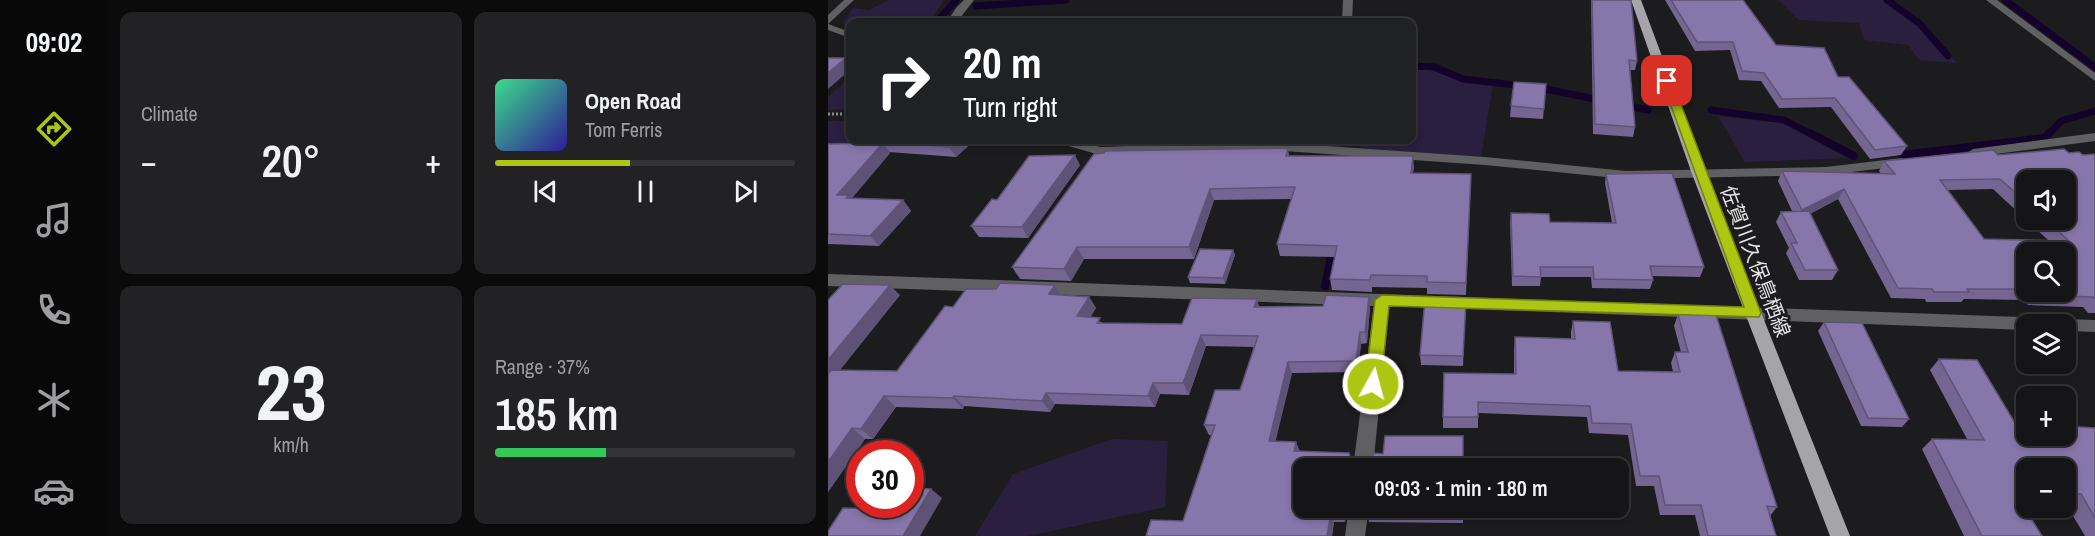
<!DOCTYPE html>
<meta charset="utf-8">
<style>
:root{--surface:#151416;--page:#222123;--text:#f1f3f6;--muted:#9d9ea1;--line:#343335;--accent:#acc613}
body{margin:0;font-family:"Archivo Narrow","Noto Sans JP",sans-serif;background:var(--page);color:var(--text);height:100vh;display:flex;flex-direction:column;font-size:22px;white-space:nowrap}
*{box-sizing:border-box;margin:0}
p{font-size:20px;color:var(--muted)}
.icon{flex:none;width:33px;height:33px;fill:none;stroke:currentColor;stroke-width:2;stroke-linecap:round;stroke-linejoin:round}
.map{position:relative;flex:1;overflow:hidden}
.sheet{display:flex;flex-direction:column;gap:12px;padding:12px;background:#0c0b0c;width:720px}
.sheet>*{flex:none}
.top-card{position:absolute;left:18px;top:18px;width:570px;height:126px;border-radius:12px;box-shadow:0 3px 9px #0003,0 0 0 2px var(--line);background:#202124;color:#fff;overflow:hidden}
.controls{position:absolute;left:1188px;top:170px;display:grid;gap:12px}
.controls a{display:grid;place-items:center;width:60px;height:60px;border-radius:12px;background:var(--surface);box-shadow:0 3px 9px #0003,0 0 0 2px var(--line);font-size:30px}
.speed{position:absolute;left:18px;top:440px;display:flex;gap:12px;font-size:30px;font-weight:700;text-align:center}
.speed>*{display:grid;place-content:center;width:78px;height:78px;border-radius:50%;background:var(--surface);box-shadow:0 3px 9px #0003,0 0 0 2px var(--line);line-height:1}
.speed .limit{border:9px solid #d22;background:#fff;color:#111}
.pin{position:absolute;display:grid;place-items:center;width:51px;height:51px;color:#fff;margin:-26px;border-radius:12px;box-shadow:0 3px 9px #0006}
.me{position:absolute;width:66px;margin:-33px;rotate:7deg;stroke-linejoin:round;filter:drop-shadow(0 0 4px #0008)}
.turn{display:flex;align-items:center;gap:21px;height:126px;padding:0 18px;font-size:27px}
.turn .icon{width:78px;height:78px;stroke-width:2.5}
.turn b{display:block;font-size:42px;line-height:51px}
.big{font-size:45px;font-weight:600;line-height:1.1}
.sheet .card{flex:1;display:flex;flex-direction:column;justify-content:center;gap:9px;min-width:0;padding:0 21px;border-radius:12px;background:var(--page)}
.sheet .dial{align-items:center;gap:0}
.dial b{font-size:78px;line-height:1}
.song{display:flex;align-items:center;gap:18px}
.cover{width:72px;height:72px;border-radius:9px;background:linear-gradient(135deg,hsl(150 70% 55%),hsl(250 70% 35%))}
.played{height:6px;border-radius:3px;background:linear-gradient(90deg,var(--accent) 45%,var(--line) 45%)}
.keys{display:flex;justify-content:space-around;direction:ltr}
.heat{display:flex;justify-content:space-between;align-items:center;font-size:33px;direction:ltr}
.charge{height:9px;border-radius:4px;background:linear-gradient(90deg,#34c759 37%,var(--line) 0)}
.sheet .tiles{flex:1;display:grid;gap:12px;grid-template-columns:repeat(2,1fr)}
.trip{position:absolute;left:465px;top:458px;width:336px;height:60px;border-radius:12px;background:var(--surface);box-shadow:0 3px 9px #0003,0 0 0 2px var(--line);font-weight:600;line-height:60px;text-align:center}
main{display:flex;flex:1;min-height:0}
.menu{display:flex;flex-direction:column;width:108px;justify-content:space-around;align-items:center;background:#080809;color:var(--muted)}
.menu .icon{width:42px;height:42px}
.menu .active{color:var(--accent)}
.menu b{font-size:27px;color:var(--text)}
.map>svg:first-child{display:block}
</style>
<main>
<nav class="menu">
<b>09:02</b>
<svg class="icon active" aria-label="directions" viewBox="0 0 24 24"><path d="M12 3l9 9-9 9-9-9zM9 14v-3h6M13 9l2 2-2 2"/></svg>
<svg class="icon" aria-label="music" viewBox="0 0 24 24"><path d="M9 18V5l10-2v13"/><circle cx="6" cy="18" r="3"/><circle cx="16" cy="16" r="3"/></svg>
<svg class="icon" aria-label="phone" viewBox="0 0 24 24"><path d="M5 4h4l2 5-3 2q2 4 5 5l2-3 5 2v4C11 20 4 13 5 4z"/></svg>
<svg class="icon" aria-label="climate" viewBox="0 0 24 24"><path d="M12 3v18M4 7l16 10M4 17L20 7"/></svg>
<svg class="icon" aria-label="car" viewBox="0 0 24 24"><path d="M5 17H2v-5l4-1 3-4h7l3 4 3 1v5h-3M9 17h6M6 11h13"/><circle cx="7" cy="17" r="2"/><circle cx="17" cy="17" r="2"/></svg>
</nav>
<section class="sheet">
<div class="tiles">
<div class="card"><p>Climate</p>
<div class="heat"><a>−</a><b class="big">20°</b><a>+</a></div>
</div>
<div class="card">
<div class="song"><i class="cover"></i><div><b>Open Road</b><p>Tom Ferris</p></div></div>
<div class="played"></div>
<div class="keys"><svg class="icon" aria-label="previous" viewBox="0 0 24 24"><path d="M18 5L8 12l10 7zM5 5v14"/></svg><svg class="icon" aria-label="pause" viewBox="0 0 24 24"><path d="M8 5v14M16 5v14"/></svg><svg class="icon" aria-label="next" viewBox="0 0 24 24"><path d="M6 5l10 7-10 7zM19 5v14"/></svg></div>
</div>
<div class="card dial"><b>23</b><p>km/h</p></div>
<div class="card"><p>Range · 37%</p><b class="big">185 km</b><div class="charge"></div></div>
</div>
</section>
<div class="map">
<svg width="1267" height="536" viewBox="0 0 1267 536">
<rect width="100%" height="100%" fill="#1c1b1e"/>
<path fill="#2b1f40" d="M61,0H114L115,1L102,22H22V26L14,23L25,8L41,10Z
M951,0H1062L1093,21L1129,63L1091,60L1080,45L1036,40L1031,23L971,20Z
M602,68L631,80L665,85L653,157L533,148L530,140H584V69Z
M22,77V109L0,110V97Z
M890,116L955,123L1019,158L917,162Z
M0,121H22V140H54L43,148L0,149Z
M284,439L340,441L337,507L200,536H147L185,474Z"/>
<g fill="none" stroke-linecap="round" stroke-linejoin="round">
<path stroke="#130229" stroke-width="7" d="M1059,0L1092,24L1120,56
M1177,0L1267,67
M148,6L238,0
M109,22L128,0
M584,66L606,67L635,79L713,88L776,101
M796,105L820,110
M883,110L956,120L985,135
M1220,135L1233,121L1267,111"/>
<path stroke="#130229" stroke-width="8" d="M982,133L1026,156
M273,140L282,143L358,140
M1074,155L1217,138L1221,133
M497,286L505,248"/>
<path stroke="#88878a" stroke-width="3" stroke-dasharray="2 2" stroke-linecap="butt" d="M0,114H22"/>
<path fill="#605f61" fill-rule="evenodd" d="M16,0H26L0,24V15Z
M136,0H146L129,22H119L128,8Z
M515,0H525L524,22H514Z
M1158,0H1169L1267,73V81Z
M0,24L22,32V38L0,30Z
M1267,133V141L1145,157L1139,153L1145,149Z
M228,140H246L273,147L427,141L657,157L798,171L998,167L1074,158L1080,162L1074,166L998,175L798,179L657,165L427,149L272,155L230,143Z
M0,274L1219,318L1225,320L1227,324H1198V330L561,306L545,468H525L546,306L0,286Z
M1238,319L1267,320V332L1238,331V324H1230Z
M521,507H541L537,536H517Z"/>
<path fill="#a5a4a8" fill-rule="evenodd" d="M803,0H813L878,174L1022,536H1002L864,174Z"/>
</g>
<path fill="#746592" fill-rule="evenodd" d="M763,0H803L809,61L807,70H802L807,127L805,137L765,134Z
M837,0H915L948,45L1010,77L1079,146L1073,155L1042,159L1003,107L951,108L933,81L911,80L902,50L867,51Z
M718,84L715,119L682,117L683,106Z
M43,140H147L128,157L61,152L62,153L24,198L75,200L83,211L51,246L0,244V144L45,143Z
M460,148L461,156L586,167L585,173L643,174L638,295L599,294V288L544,287V292L504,290L502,279L507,257L452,256L449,244L464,199L386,200L366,259H256L243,281L192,279L184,267Z
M1241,153L1255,155L1267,154V313H1260L1255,307L1200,305L1196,300L1136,299L1133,302H1098L1097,299L1063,298L1010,199L982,214L1010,270L1004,280H971L958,253L961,248L948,222L953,212L964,211L950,181L954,171L1053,174L1051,171L1056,161ZM1198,180L1238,219H1198ZM1165,189L1220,240L1156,239L1120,190ZM1198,252L1238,291H1198Z
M252,165L200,238L151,237L143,226L169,200Z
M778,174L876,267L872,277L824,276L825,280L822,289L764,288L763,277H713L712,286H684L682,222L683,213L722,222L784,223L777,183Z
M405,250L407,255L397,284L362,283L360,277Z
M227,285L233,295L261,297L268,308L262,317L275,323L354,324L429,299L431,307L495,306L541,297L542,308L539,343L533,344L530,372L464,373L447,441L468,442L472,452L523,460L635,468H476V507H520L517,522H506L504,536H318L355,521L383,435H381L376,425L412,390L426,347L378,346L361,395L332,394L327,407L227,404L222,412L136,406L135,409L68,407L45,439H37L0,492V300L72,295L11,370L69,371L125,307L168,289Z
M638,301L635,366L593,365L592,355Z
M850,314L949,507L942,516L948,536H872L867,515H832L826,486H808L800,435L761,433L759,417L650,413V428H615V417L686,374V348L687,337L743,339V332L745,321L790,371L845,372L843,363L847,352H853L846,326Z
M996,322L1081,419L1074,427L1033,426L990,331Z
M1111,359L1187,423L1267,428V536H1257L1238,504V468H1198V504H1194L1214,536H1136L1094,449L1104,439H1139L1102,370Z
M635,507V523L541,522L539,513Z"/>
<path fill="#5e5377" d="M18,58L22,64V70L0,89V73Z
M129,140H147L128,157L121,147Z
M55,143L62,153L24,198L30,205L9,195Z
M247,155L252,165L200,238L194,227Z
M585,156L586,167L583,185V173Z
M382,189L386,200L366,259L361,247Z
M1016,189L1010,199L969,220L974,210Z
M75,200L83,211L51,246L42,236Z
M249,247L256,259L243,281L236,269Z
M405,250L407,255L397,284L395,278Z
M62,285L72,295L1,384L0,360Z
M227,285L234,297L221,294Z
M261,297L268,308L256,328L249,316Z
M541,297L542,308L539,343L537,332Z
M429,299L432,311L426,307Z
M532,332L533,344L530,372L528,361Z
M373,335L378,346L361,395L355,383Z
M460,362L464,373L445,452L441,441Z
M325,383L332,394L327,407L320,396Z
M218,393L227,404L222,412L214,401Z
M56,396L68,407L45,439L33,429Z
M126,396L136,406L135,409L125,398Z
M24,428L37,439L0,492V462Z
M468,442L472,453L466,451Z
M103,489L114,498L92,536H75Z
M515,507H520L517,522L514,513Z
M503,513L506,522L504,536H499Z"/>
<path fill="#8776aa" stroke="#5e5377" stroke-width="1.5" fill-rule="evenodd" d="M764,0H803L809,61L801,60L807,127L767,124Z
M843,0H915L948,45L996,48L1010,77H1021L1079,146L1047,150L1007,98L954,99L936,73L914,71L905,42H869Z
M0,58H18L0,73Z
M686,82L718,84L716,109L683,106Z
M43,140H129L121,147Z
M55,143L9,195H21L18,198L75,200L42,236L0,234V144Z
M460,148L458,156H585L583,173L643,174L638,283L599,282V276L543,275L542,280L502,279L509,246L449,244L467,187L382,189L361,247H249L236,269L184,267L266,154L276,153L277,151Z
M1236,149L1241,153L1251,152L1255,155L1267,154V299L1265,297L1209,295L1206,291H1238V252H1198V289H1139L1141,292H1106L1104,289L1070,288L1016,189L974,210L954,171L1067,174L1056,161L1165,150L1170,155ZM1172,179L1198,202V180H1238V219H1217L1241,241L1156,239L1112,180Z
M247,155L194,227L143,226L164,199L169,200L201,156Z
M844,173L876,267L822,266L825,280L766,279L765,267H712L713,277L685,276L683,213L721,214L722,222L788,223L778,174Z
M981,211L1010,270H977L963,243H969L953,212Z
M372,249L405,250L395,278L360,277Z
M172,283L227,285L221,294L261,297L249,316L272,318L269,323L354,324L364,298L429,299L426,307L495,306L498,295L541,297L537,332H532L528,361L460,362L441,441L468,442L466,451L521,453L523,460H543L546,453L555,454L557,436H635V468H476V507H515L514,513H503L499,536H318L323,520L355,521L387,425H376L387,390H412L430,336L373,335L355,383H325L320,396L218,393L214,401L126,396L125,398L56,396L33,429L24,428L0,462V374L3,370L69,371L117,306L125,307L138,289H168Z
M15,284L62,285L0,360V300Z
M597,299L638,301L635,356L592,355Z
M850,314L888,315L949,507L939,506L948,536H880L873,505H837L831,476H812L803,424L764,423L762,406L650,402V417H615L616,373L688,374L687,337L747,339L745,321L782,322L790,371L852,372L847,352H860Z
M996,322L1034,323L1081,419L1040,418Z
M1111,359L1149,360L1187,423L1198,424V435H1238V426L1267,428V518L1253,494H1238V468H1198V494H1188L1214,536H1154L1104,439L1156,440Z
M82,488L103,489L75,536H0V531L15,508L56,509L60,504H82Z
M540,507H635V513H539Z"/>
<path fill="#acc613" stroke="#70810c" stroke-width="1.5" d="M839,78L844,81L933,313L931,317L561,306L553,384L550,389L545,391L539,389L537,384L547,300L554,295L916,307L834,81Z"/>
<g text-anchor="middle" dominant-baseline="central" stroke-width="6" stroke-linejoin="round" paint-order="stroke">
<g font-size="20" fill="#e6e5e7" stroke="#1c1b1e">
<text transform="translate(928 261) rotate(69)">佐賀川久保鳥栖線</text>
</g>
</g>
</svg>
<div class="controls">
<a><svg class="icon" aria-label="sound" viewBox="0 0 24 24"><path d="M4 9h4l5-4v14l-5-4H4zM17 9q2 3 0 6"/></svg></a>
<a><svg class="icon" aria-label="search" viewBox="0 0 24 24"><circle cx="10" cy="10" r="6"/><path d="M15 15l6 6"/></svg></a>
<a><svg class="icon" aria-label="layers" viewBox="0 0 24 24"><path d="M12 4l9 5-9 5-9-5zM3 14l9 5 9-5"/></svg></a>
<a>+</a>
<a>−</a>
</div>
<div class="speed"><div class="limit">30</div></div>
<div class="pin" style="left:839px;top:81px;background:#d93025"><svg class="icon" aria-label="arrive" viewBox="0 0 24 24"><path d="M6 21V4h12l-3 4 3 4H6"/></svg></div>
<svg class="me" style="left:545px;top:384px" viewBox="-20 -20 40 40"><circle r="17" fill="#acc613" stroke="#fff" stroke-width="3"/><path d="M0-11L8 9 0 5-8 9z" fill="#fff"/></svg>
<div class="trip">09:03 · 1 min · 180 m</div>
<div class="top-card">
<div class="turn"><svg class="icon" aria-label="right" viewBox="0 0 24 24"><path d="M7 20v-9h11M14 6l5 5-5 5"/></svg><div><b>20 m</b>Turn right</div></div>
</div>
</div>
</main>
